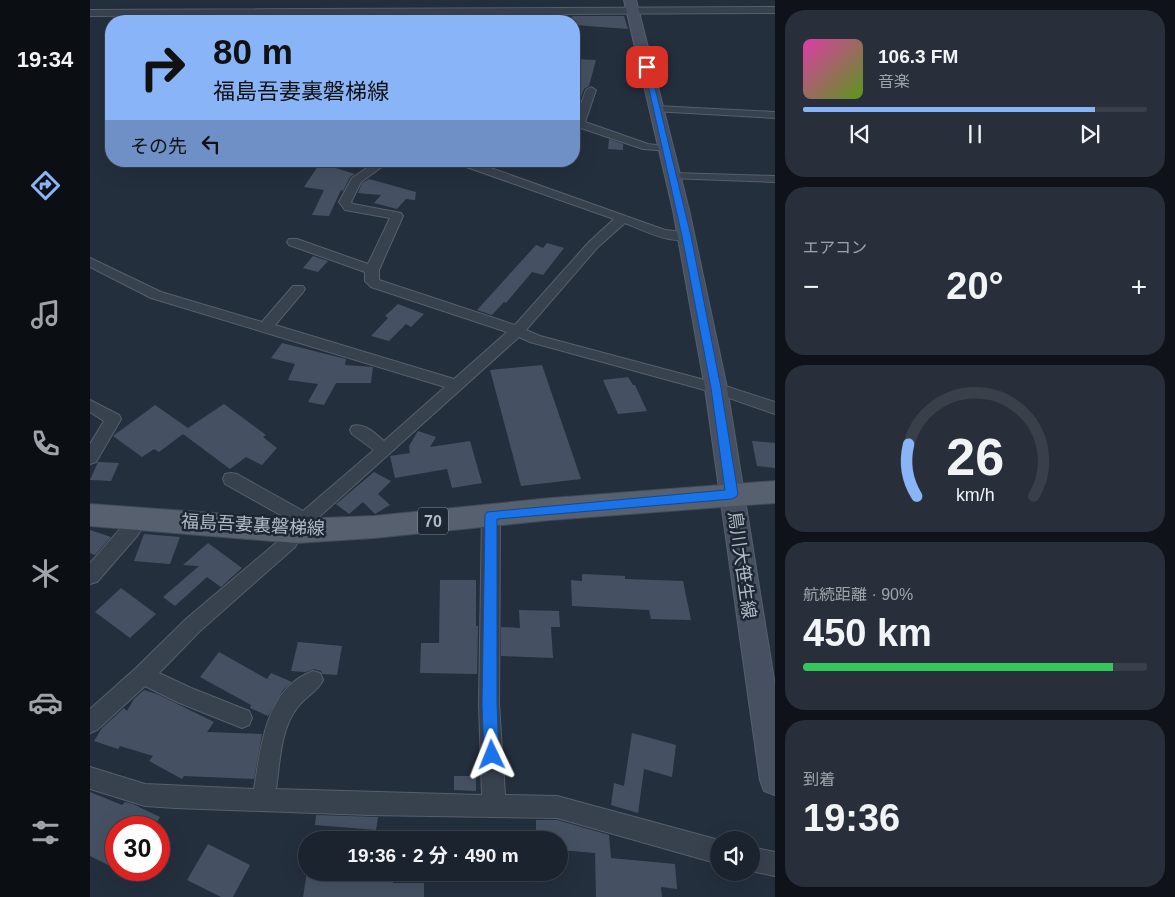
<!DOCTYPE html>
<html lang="ja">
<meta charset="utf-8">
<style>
:root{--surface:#1b232e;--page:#282f3a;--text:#f1f3f6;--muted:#a0a4aa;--line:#39404a;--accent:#8ab4f8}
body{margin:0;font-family:Arial,"Noto Sans JP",sans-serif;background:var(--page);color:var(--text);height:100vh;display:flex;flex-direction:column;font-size:19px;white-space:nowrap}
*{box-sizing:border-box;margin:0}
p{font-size:16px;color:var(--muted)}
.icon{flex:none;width:28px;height:28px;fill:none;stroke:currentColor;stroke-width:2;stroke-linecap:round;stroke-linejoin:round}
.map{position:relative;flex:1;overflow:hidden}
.sheet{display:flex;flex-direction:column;gap:10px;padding:10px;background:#0f1319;width:400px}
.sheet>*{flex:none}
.guide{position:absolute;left:15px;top:15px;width:475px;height:152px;border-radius:20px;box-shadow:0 5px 20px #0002,0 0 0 1px var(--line);background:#8ab4f8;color:#111;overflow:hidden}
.controls{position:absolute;left:620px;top:831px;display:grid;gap:10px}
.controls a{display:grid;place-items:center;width:50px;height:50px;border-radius:50%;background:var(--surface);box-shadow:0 5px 20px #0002,0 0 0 1px var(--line);font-size:25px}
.speed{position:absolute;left:15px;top:816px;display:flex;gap:10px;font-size:25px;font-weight:700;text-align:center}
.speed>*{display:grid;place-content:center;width:65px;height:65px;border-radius:50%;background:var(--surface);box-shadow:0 5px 20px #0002,0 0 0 1px var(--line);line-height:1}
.speed .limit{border:8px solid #d22;background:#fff;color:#111}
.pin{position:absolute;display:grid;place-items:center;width:42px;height:42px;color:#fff;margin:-21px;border-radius:10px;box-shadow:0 2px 8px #0006}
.me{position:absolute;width:55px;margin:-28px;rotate:358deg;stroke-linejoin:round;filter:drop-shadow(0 0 4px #0008)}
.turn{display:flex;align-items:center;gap:18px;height:105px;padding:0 25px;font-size:22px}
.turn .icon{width:65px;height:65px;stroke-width:2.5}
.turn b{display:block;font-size:35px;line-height:42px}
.then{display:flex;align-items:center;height:48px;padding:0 25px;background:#0003;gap:10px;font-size:19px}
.big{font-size:38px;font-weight:700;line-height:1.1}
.sheet .tile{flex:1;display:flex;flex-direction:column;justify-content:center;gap:8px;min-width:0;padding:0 18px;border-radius:20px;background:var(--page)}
.sheet .dial{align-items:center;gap:0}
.dial svg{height:130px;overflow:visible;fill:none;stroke:var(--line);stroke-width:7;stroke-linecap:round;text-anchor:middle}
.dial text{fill:var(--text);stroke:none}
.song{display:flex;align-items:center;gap:15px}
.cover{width:60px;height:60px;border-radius:8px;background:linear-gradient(135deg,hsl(320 70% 55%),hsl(90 70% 35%))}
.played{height:5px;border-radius:2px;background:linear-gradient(90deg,var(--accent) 85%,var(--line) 85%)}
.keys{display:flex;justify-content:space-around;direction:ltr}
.heat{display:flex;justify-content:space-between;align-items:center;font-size:28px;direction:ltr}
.charge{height:8px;border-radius:4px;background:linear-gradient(90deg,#34c759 90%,var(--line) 0)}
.trip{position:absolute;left:208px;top:831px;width:270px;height:50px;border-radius:25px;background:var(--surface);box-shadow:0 5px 20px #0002,0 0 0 1px var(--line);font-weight:700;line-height:50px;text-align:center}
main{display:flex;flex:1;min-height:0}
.tab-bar{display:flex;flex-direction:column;width:90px;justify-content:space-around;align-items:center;background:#0b0e12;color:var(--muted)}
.tab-bar .icon{width:35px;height:35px}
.tab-bar .selected{color:var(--accent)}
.tab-bar b{font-size:22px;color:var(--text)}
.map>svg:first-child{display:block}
</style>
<main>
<nav class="tab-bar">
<b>19:34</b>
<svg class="icon selected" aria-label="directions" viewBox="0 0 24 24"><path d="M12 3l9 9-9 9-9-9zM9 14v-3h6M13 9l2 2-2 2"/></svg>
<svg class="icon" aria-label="music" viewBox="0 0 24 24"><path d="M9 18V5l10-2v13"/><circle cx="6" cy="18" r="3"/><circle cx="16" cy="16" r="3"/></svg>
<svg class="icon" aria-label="phone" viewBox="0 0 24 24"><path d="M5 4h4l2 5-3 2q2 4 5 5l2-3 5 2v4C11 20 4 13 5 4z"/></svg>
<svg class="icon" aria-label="climate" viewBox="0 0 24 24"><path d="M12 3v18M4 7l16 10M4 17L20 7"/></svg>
<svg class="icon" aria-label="car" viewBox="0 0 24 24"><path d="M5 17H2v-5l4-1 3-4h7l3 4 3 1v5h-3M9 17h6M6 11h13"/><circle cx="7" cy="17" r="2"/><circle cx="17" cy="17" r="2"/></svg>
<svg class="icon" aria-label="filters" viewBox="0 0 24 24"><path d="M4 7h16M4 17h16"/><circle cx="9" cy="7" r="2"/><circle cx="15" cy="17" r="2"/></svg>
</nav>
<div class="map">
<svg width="685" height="897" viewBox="0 0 685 897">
<rect width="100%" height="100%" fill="#242f3e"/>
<path fill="#455162" d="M482,16H534L538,29L484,25V21H481Z
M484,59L506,60L499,86L494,89L484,117Z
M519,139L533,144V150L518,149Z
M230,163L265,174L260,177L253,191L251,190L239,216L222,215L234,190L214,187Z
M279,179L326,192L325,200L316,199L307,209L284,203L291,195L268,193L272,183Z
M457,243L474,248L453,275L442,272L416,303L414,302L402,315L387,310L446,245L453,248Z
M223,256L238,261L228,272L213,268Z
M308,304L334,314L321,327L316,324L299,341L281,336L298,318L295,316Z
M192,343L256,359L255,365L283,367L281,383H246L234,405L218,402L228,384L198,380L205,364L181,358Z
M452,365L491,479L431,486L400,370Z
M538,377L543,385H545L557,411L528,414L513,380Z
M134,404L176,435L173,437L187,448L172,465L156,457L140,469L93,434L69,452L64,449L52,457L23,436L65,405L98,428Z
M328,431L346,437L340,447L380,441L392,483L362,488L357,469L305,478L300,456L320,453L319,446Z
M662,441L685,443V468L667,466Z
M8,462L29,463L21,481L0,480Z
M284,472L301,481L288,494L300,505L285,514L273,502L259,514L246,504Z
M0,530L21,537L5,555L0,553Z
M54,534L90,537L80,564L44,561Z
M118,543L152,568L131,587L117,577L85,606L73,597L109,566L93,565Z
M492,574L535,576V579L593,581L601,620L561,619L559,610L482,606L481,580L492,581Z
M350,580H386V626H388L387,674L330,673L331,643H349Z
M31,588L66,614L40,638L5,612Z
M429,610L469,611L470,627H461L463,658L411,656V627L430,628Z
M208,642L252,646L247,675L232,674L231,671L224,669L216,672L201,671Z
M129,652L177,679L181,673L202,682L193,690L178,716L160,708L161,705L110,677Z
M54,690L67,694L124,722L117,732L172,734L164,779L94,776L92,779L59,761L63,756L30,746L28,749L4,741L12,728L34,708L37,711L44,699Z
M542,733L586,745L582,777L554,769L548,813L521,805L524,783L534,786Z
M364,776H386V791L364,790Z
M0,792L32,805L35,802L43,804L70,817L63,828H26V869L0,856Z
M226,815L288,817L286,830L225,825Z
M446,820H467L519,835L521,858L585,864L587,889L571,887L572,897H506L505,853L469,850V840H446Z
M118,844L160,865L143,897H131L97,880Z
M217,872H304L303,883H334V897H213Z"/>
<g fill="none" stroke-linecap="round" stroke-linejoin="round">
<defs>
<path id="street" d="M685,7V13L0,16V10Z
M501,87L506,90L495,122L558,144L580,147L582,149L580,151L553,149L485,126L484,124L496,90Z
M567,106L685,112V118L563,111L562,109Z
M287,161H300L271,182L261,202L263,204L311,213L313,216L289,270V280L425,325L499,242L524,219L365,163L364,161H381L575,230L601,233L603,236C591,249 549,229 535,223L507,248L436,330L450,336L626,383L685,402V414L622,392L440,342L429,337L220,525L205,547L110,631L69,673L101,688L159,711L162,718L159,725L152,728L87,702L55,686L7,730L0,733V709L46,668L96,619L193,537L203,522L135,484L133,479L135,474L141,473L147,474L213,511L284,450L262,434L260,430L262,426C275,422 285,434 294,441L355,387L61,298L0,267V258L71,292L172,322L203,286H213L215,289L213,292L185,325L364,379L417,332L281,287L275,281V272L199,245L197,242L199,239H207L278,264L300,218L255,210L249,202L262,178Z
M583,173L685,176V182L579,178L577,176L579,174Z
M0,400L29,415L31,419L6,462L0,464V444L14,421L0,412Z
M401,508L407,510L410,515L409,704L415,795L467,796L629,840V864L467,818L279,815L85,808L55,806L0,789V767L55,784L164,789C171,746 176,688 223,671L230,673L233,680C228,691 215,697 207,708C190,730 190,763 186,789L392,795L389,704L392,515L395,510Z
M49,512L55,514L58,519L47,536L7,582L0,584V563C9,554 40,515 49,512Z
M661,847L685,852V876L661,871Z"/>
<path id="secondary" d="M534,0H546L599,210L637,388L685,686V795L674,791L670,780L615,388L583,210Z"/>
<path id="primary" d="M685,481V503L461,520L284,538L206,543L0,526V504L206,519L284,516L461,498Z"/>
</defs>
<use href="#street" stroke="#565f6c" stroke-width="2"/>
<use href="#secondary" stroke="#565f6c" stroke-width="2"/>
<use href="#primary" stroke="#414a57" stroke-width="2"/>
<use href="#street" fill="#38414e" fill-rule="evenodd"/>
<use href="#secondary" fill="#465061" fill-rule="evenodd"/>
<use href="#primary" fill="#56606e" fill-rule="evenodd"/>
</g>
<path fill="#1a73e8" stroke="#114b97" d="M557,65L560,67L601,236L631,388L648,494L646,497L642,499L407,519V704L409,755L407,761L402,763L396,761L394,755L392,704L395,515L397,512L635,490L621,388L592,236L554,67Z"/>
<g text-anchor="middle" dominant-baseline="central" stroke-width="5" stroke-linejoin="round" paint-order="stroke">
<rect fill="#1d2633" stroke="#878f9c" stroke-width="1" x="328" y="507.5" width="30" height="27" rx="4"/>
<g font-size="16" font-weight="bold" fill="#b4bcc9">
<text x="343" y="521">70</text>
</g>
<g font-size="18" fill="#b4bcc9" stroke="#1d2633">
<text transform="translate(163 525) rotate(3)">福島吾妻裏磐梯線</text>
<text transform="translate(652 565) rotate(82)">鳥川大笹生線</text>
</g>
</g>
</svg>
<div class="controls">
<a><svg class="icon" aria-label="sound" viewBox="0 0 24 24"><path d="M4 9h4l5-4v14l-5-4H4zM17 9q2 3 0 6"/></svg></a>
</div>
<div class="speed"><div class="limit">30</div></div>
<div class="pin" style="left:557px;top:67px;background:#d93025"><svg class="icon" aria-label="arrive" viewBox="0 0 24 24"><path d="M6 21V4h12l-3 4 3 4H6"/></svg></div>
<svg class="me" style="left:402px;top:755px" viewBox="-20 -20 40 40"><path d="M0-17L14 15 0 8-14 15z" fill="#1a73e8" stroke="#fff" stroke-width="4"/></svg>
<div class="trip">19:36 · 2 分 · 490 m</div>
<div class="guide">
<div class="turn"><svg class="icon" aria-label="right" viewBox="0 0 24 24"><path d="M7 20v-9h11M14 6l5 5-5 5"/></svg><div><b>80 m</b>福島吾妻裏磐梯線</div></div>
<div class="then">その先<svg class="icon" aria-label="left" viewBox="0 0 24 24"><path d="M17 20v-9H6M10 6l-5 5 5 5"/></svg></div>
</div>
</div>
<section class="sheet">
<div class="tile">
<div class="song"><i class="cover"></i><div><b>106.3 FM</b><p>音楽</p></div></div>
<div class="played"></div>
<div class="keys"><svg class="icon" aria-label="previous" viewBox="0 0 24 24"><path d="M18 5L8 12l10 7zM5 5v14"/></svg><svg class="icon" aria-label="pause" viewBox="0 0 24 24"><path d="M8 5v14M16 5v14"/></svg><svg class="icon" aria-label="next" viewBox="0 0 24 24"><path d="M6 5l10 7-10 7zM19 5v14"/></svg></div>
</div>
<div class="tile"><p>エアコン</p>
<div class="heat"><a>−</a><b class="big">20°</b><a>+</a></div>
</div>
<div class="tile dial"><svg viewBox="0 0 100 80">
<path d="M14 69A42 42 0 1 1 86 69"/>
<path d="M14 69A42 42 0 0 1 9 37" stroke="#8ab4f8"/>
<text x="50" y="56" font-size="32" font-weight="700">26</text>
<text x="50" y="72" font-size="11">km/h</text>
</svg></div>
<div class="tile"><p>航続距離 · 90%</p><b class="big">450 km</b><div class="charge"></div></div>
<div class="tile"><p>到着</p><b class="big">19:36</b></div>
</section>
</main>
